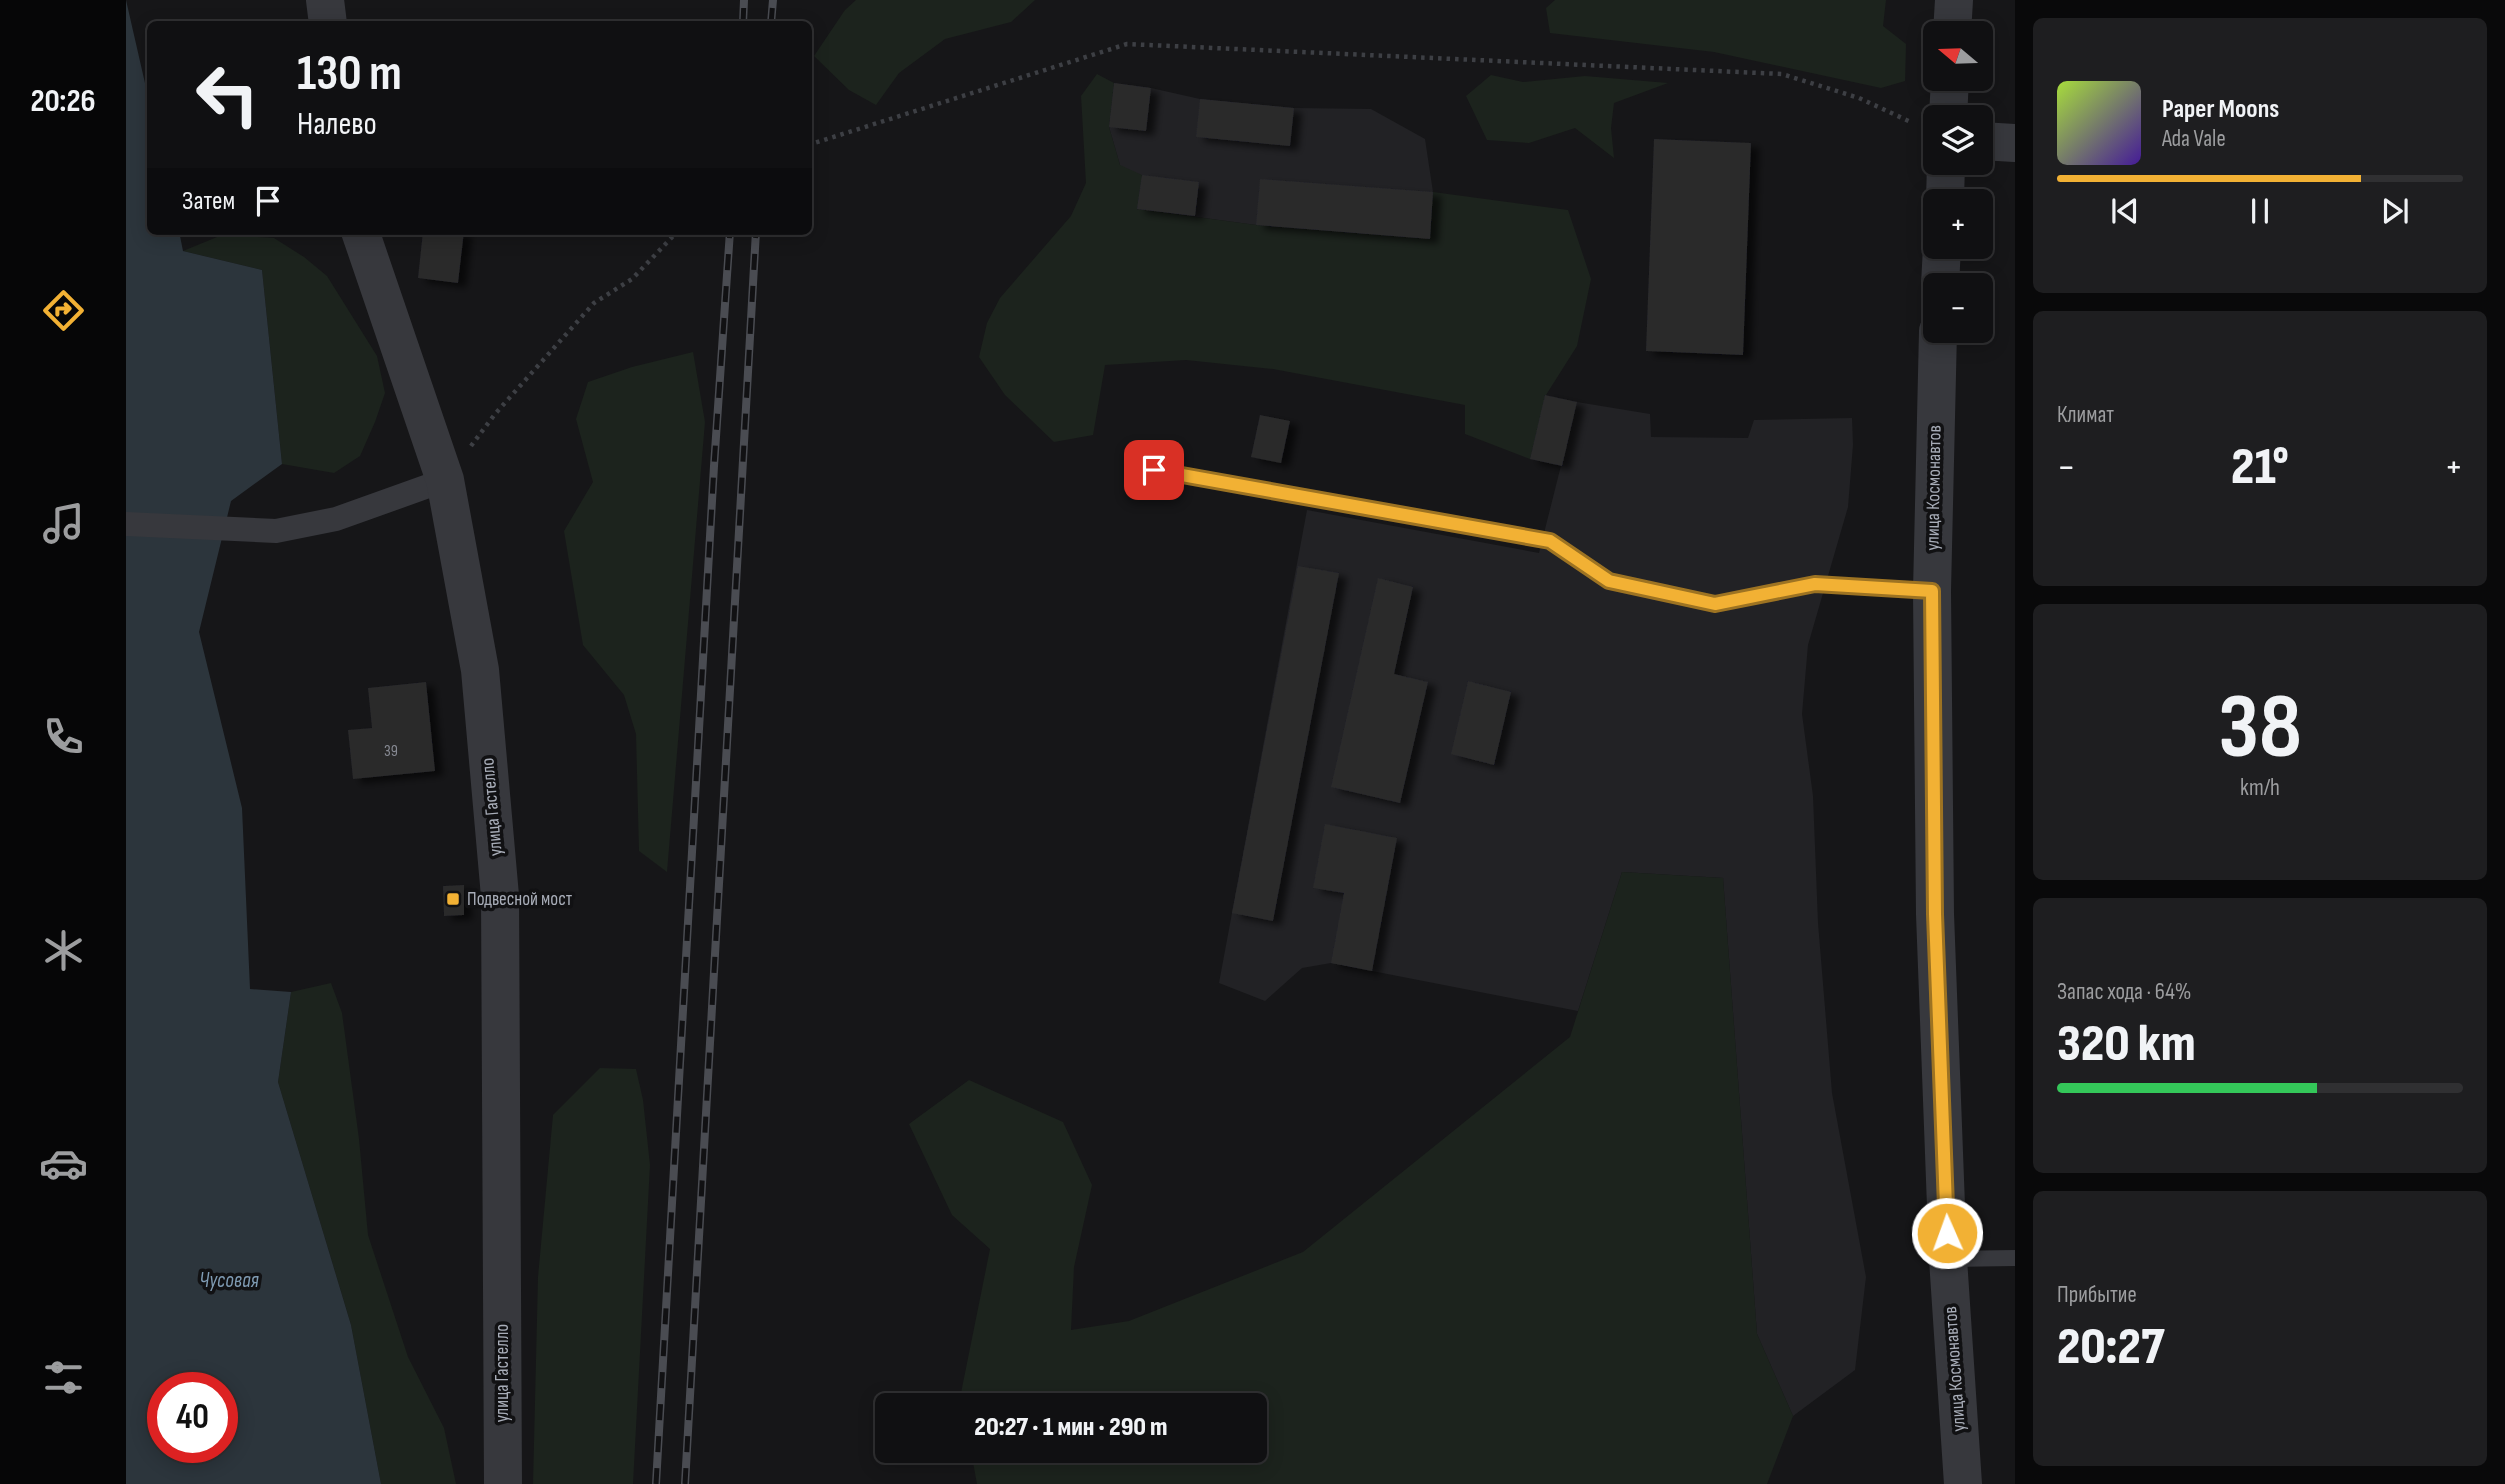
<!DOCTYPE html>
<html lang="ru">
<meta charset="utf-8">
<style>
:root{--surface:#101012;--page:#1e1e20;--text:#f1f3f6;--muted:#9c9d9f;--line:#303032;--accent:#f2b134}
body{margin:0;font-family:"Sofia Sans Condensed",sans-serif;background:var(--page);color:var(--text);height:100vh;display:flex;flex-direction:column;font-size:26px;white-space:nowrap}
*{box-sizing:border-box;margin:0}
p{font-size:23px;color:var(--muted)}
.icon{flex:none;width:38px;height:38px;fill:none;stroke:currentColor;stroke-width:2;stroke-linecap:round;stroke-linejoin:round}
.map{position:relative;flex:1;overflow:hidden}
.sheet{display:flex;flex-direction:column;gap:18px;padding:18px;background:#09090a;width:490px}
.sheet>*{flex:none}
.guide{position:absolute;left:21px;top:21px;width:665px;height:214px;border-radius:10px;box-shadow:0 4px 18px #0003,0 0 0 2px var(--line);background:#101012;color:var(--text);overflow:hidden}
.needle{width:46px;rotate:289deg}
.tools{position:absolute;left:1797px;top:21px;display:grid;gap:14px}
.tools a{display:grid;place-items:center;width:70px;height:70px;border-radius:10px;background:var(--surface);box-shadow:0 4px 18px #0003,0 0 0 2px var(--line);font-size:35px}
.speed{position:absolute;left:21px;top:1372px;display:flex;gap:14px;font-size:35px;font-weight:700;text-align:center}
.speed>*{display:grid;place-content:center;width:91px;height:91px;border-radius:50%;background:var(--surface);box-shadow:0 4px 18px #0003,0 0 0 2px var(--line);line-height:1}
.speed .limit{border:10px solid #d22;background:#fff;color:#111}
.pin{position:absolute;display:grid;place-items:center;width:60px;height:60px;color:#fff;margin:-30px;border-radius:14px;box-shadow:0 4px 10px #0006}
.me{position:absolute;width:77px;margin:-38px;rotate:358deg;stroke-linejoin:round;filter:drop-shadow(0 0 5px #0008)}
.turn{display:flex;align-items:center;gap:24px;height:147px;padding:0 35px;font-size:32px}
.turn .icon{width:91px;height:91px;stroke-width:2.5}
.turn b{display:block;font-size:49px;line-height:60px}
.then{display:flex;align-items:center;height:66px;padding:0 35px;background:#0003;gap:14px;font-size:26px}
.big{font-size:52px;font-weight:800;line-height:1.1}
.sheet .tile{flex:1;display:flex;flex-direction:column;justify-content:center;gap:10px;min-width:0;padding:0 24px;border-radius:10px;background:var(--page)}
.sheet .dial{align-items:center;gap:0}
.dial b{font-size:91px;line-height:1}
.song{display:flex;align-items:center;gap:21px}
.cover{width:84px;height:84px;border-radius:10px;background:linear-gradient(135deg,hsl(80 70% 55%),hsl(260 70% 35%))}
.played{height:7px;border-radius:4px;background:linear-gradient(90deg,var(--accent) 75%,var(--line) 75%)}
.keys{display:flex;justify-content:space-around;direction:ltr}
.heat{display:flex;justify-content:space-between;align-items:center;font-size:38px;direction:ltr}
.charge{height:10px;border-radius:5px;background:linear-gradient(90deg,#34c759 64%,var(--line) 0)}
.trip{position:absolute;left:749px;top:1393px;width:392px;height:70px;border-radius:10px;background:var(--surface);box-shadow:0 4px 18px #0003,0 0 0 2px var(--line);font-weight:800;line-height:70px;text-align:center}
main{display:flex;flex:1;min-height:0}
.tab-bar{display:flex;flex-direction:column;width:126px;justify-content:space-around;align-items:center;background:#060607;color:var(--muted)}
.tab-bar .icon{width:49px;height:49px}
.tab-bar .selected{color:var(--accent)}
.tab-bar b{font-size:32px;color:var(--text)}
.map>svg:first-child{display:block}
</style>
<main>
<nav class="tab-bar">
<b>20:26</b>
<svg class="icon selected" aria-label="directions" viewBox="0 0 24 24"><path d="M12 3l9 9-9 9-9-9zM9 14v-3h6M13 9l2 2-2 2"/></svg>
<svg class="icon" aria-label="music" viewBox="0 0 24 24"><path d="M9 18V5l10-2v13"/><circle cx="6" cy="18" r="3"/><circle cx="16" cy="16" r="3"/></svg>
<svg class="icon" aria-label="phone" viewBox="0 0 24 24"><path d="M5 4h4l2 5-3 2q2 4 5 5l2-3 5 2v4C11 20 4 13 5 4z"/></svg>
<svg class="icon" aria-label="climate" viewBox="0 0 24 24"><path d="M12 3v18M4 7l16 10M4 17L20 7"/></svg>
<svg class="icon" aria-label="car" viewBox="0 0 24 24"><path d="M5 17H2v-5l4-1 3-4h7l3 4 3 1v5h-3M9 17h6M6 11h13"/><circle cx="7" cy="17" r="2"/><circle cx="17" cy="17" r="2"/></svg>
<svg class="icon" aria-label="filters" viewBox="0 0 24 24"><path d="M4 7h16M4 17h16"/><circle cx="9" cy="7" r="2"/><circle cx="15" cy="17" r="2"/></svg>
</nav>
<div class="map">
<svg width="1889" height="1484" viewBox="0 0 1889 1484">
<defs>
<filter id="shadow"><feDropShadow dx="8" dy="4.5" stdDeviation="3.5" flood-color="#0009"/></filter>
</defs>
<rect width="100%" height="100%" fill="#161618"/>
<path fill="#222225" d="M988,83L1025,88L1074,99L1168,108L1245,109L1299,139L1307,192L1304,239L1130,225L1011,209L994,165L983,127Z
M1451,402L1524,414L1525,437L1622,438L1628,420L1726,418L1727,445L1722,507L1682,645L1676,714L1687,796L1692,923L1706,1093L1740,1277L1729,1370L1667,1416L1631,1334L1597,878L1496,872L1452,1011L1205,963L1176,968L1139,1001L1093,983L1181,510L1413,553Z"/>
<path fill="#1c231d" d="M730,0H909L885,22L819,39L773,73L750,105L723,90L688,56L719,10Z
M1429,0H1760L1757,26L1780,44L1779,81L1755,88L1588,52L1424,33L1420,8Z
M971,74L988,83L983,127L994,165L1016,175L1011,209L1130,225L1303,239L1307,192L1442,210L1465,279L1451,346L1420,395L1404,459L1339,434V405L1147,369L1060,360L979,365L967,435L928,442L879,395L853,357L861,323L874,298L945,216L960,183L955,96Z
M1365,75L1397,82L1459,76L1542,83L1488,103L1485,128L1488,158L1449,128L1403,143L1361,140L1340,96Z
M96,235L148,238L178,257L201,276L251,356L259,393L249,422L234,456L208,473L156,464L136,270L57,251Z
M567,352L579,422L541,872L513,851L510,734L498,695L457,645L438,531L467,482L450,419L462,382L506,367Z
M1496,872L1597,878L1631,1334L1667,1416L1641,1484H851L845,1451H1129V1405H838L835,1393L864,1249L826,1215L783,1124L843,1080L937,1122L966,1185L948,1267L945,1330L1003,1321L1177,1252L1444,1037Z
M205,983L216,1013L233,1139L242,1235L282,1357L318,1428L330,1484H255L225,1325L152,1082L165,992Z
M474,1068L510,1069L517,1100L524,1165L507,1484H407L412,1277L427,1115Z"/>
<path fill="#2c353c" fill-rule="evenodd" d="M0,0L24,105V231H53L57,251L136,270L156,464L105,501L73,632L116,808L124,989L165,992L152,1082L225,1325L255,1484H0ZM37,1388H96V1447H37Z"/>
<path fill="#29292c" filter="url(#shadow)" d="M988,83L1025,88L1020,131L983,127Z
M1074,99L1168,108L1164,146L1070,137Z
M1528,139L1625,143L1617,355L1520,351Z
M1016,175L1073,182L1069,216L1011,209Z
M1134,179L1307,192L1304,239L1130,225Z
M297,231H338L332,283L292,278Z
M1419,395L1451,402L1436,466L1404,459Z
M1134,415L1164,421L1155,463L1125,457Z
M1172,566L1213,573L1147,921L1106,913Z
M1252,578L1287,587L1268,674L1302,682L1274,803L1205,787Z
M1342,681L1385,692L1368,765L1325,754Z
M300,682L309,771L227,779L222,730L246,728L242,688Z
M1199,824L1271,838L1246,971L1205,963L1218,893L1187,888Z
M338,885V915L318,916L317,886Z"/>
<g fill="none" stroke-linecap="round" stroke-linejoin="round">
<path stroke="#3d3f44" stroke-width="4.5" stroke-dasharray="3.5 5" stroke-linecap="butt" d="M682,145L1001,44L1656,74L1733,98L1787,123
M345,446L369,414L468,303L506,279L552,231"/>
<path stroke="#37383d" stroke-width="16" d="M1028,470L1424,541L1483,581L1589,604L1689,584L1806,591
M1822,1259L1889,1258"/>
<path stroke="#37383d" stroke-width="24" d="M0,524L150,531L210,519L319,480"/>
<path stroke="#37383d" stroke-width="38" d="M199,0L202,24
M1826,33L1828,0
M1822,117L1824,79
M1855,141L1889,143
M1819,201L1820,163
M234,231L319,480L354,670L374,896L377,1484
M1814,285L1816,247
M1812,331L1806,591L1809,914L1822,1259L1837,1484"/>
<defs>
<path id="rail" d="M617,24L618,0
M645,24L647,0
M530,1484L588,466L604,231
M559,1484L630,231"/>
</defs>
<use href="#rail" stroke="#4a4c52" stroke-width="8"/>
<use href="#rail" stroke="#111113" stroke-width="5" stroke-dasharray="16" stroke-linecap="butt"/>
</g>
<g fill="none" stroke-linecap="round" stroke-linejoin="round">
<defs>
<path id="route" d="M1028,470L1424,541L1483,581L1589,604L1689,584L1806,591L1809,914L1821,1233"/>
</defs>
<use href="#route" stroke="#9d7322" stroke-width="18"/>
<use href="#route" stroke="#f2b134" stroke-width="12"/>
</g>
<rect fill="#f2b134" stroke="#111113" stroke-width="2.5" x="320" y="892" width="14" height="14" rx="3.5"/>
<g text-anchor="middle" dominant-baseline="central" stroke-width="7" stroke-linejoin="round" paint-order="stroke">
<g font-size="16" fill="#888b94">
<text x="265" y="751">39</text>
</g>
<g font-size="19" fill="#a8adb8" stroke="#111113">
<text transform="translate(1808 488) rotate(-89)">улица Космонавтов</text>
<text transform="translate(366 807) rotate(-95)">улица Гастелло</text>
<text transform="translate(1829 1369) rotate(-94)">улица Космонавтов</text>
<text transform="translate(376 1373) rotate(-90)">улица Гастелло</text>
</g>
<g font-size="19" fill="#a8adb8" stroke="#111113" text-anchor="start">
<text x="341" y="899">Подвесной мост</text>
</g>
<g font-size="21" font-style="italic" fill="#7f9bb3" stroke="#111113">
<text x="103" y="1280">Чусовая</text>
</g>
</g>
</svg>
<div class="tools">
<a><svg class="needle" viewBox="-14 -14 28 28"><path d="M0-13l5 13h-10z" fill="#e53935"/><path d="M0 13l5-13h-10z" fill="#9c9d9f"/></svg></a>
<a><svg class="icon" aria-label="layers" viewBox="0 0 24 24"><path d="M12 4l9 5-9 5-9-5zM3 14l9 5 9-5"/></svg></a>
<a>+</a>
<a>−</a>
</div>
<div class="speed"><div class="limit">40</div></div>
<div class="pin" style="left:1028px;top:470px;background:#d93025"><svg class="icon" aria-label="arrive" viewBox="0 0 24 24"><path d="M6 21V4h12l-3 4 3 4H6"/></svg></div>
<svg class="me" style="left:1821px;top:1233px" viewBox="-20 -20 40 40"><circle r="17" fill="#f2b134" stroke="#fff" stroke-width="3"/><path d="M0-11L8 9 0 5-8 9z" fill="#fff"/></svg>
<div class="trip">20:27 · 1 мин · 290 m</div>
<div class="guide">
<div class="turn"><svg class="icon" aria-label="left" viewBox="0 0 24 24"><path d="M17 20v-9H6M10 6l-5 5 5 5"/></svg><div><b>130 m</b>Налево</div></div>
<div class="then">Затем<svg class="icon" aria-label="arrive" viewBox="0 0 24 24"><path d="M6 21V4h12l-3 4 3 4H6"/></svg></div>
</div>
</div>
<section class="sheet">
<div class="tile">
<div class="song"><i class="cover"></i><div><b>Paper Moons</b><p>Ada Vale</p></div></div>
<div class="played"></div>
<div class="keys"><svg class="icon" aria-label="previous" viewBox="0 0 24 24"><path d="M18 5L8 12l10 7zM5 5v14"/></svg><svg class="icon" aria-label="pause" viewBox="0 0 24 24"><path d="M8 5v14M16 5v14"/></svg><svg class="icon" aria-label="next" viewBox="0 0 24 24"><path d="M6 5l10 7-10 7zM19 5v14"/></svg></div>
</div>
<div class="tile"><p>Климат</p>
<div class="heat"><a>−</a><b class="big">21°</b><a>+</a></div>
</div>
<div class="tile dial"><b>38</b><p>km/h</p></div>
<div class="tile"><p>Запас хода · 64%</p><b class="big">320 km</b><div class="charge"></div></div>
<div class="tile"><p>Прибытие</p><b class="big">20:27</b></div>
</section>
</main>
